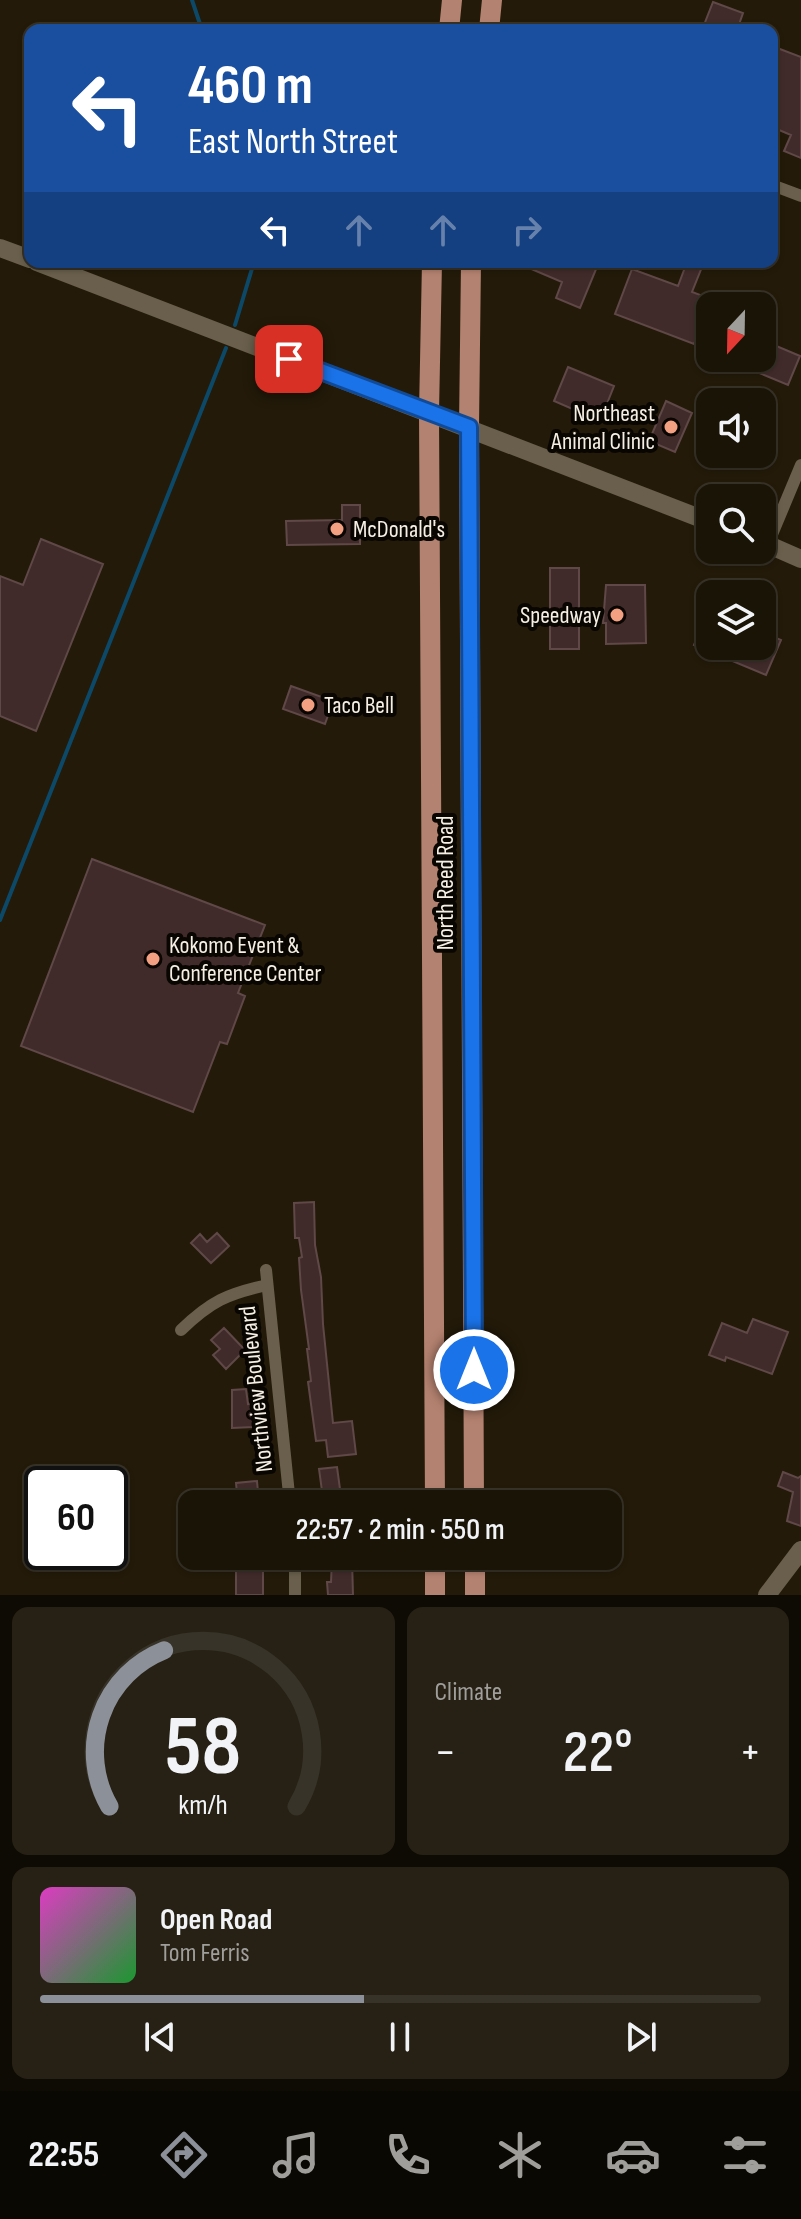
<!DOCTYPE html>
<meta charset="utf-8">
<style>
:root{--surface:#1a1407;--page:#272115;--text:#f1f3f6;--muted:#9f9e9b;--line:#383328;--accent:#8c9099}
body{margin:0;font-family:"Sofia Sans Condensed",sans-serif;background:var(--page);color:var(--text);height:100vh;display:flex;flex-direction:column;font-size:30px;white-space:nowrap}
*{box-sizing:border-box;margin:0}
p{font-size:26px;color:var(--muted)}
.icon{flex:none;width:44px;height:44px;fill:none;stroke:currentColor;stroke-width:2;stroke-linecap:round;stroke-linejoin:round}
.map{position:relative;height:1595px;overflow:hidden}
.drawer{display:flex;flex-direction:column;gap:12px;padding:12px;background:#0e0b04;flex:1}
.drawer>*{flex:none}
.banner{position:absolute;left:24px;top:24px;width:754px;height:244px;border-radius:16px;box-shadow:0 2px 6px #0004,0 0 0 2px var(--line);background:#1a4fa0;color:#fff;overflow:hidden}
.needle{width:52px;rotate:202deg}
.fabs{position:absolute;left:696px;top:292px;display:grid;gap:16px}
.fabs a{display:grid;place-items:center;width:80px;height:80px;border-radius:16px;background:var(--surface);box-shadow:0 2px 6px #0004,0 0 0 2px var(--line);font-size:40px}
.speed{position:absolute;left:24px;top:1466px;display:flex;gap:16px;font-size:40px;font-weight:700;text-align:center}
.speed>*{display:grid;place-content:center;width:104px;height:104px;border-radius:50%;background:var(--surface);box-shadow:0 2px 6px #0004,0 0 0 2px var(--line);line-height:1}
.speed .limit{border:4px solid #111;border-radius:12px;background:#fff;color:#111}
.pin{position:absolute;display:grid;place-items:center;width:68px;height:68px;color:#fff;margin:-34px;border-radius:16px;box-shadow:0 4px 12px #0006}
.me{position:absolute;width:88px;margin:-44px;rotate:0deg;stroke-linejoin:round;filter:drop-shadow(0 0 6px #0008)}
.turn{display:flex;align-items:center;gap:28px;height:168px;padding:0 32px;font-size:36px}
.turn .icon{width:104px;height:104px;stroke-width:2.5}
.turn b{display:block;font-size:56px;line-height:68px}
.lanes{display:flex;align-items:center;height:76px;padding:0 32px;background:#0003;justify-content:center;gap:40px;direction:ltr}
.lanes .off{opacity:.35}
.big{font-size:60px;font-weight:600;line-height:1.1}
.drawer .card{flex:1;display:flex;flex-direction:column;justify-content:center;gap:12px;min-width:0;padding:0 28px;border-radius:16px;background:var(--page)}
.drawer .dial{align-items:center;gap:0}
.dial svg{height:208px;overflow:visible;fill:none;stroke:var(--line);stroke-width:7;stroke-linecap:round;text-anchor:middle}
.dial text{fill:var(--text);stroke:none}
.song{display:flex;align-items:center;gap:24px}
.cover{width:96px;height:96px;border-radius:12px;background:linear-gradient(135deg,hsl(310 70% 55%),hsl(130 70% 35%))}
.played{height:8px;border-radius:4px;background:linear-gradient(90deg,var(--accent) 45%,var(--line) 45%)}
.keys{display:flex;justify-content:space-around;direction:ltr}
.heat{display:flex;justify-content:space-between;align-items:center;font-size:44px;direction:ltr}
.drawer .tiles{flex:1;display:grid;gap:12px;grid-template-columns:1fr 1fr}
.card:last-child{grid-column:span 2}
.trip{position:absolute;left:178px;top:1490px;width:444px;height:80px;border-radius:16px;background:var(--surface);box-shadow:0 2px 6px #0004,0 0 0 2px var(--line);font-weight:600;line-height:80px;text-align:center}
.tab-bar{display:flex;height:128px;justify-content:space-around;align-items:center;background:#0a0803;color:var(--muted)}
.tab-bar .icon{width:56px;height:56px}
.tab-bar .on{color:var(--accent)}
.tab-bar b{font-size:36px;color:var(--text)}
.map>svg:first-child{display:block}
</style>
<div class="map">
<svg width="801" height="1595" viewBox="0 0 801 1595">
<rect width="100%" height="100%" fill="#231a09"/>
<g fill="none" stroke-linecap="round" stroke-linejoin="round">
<path stroke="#0c4968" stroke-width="4" d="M192,0L202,30
M235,325L254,262
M0,920L226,348"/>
</g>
<path fill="#412b2a" stroke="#5f4847" stroke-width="2" d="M713,2L743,13L737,30H702Z
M772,46L801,57V158L784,151L791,135L772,127Z
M515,262H599L580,308L556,298L562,282Z
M687,262H704L692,292L711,299L694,344L615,314L632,269L678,286Z
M762,340L800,356L788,385L723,358H762Z
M568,367L614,386L600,421L554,401Z
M666,401L692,413L675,452L649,441Z
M342,505H360V544L287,545L286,521L342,520Z
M41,539L103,564L36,731L0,716V576L23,585Z
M550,568H579V649H550Z
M606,585H645L646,643L606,644V623H603Z
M710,608V646H762V632L781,640L766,675L694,645Z
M291,686L333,701L325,724L283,709Z
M92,859L265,925L238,993L245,996L227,1044L220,1042L193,1112L21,1046Z
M314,1202L315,1245L321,1277L323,1324L333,1423L352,1421L356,1454L328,1457L326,1440L316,1441L308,1382L311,1381L307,1349H309L301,1290L299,1258L302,1257L299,1238H295L294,1203Z
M217,1233L229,1246L211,1263L191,1243L200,1234L207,1242Z
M753,1319L788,1332L772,1374L726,1357L725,1361L709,1355L722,1323L747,1333Z
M224,1328L245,1350L226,1369L213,1355L220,1349L211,1340Z
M246,1389L248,1404L255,1403L256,1414H252L253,1427L232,1428V1390Z
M337,1467L340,1489L322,1491L319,1469Z
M783,1472L798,1478L801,1476V1526L787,1521L793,1492L778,1486Z
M257,1481L259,1504H238L236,1483Z
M243,1556H260V1566H263V1595H236V1565H243Z
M352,1559L353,1595H328L327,1582H331L332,1560Z"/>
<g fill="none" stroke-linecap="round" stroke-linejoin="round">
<path stroke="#6a5f4c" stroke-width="12" d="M772,185L801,196
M768,544L801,465
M266,1270L290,1504
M181,1330C211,1301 227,1294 267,1285
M295,1595V1556"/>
<path stroke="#6a5f4c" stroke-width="18" d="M0,248L30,259
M37,262L710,522
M762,542L801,559
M767,1595L801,1550"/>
<path stroke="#b48270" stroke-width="20" d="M449,30L452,0
M489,30L492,0
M432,262L429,412L435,1504
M471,262L469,427L474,1504
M435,1556V1595
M475,1556V1595"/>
</g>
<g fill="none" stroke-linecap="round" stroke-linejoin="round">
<defs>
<path id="route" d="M289,359L469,427L474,1370"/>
</defs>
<use href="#route" stroke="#114b97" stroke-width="20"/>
<use href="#route" stroke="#1a73e8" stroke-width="14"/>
</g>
<g fill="#f2a081" stroke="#090602" stroke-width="3">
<circle cx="671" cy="427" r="8"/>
<circle cx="337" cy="529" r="8"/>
<circle cx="617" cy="615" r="8"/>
<circle cx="308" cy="705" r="8"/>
<circle cx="153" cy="959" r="8"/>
</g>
<g text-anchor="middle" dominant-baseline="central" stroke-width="8" stroke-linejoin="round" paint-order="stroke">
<g font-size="24" fill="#f5efe4" stroke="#090602" text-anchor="start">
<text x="655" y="413" text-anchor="end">Northeast<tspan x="655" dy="28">Animal Clinic</tspan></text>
<text x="353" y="529">McDonald's</text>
<text x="601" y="615" text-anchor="end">Speedway</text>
<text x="324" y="705">Taco Bell</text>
<text x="169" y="945">Kokomo Event &amp;<tspan x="169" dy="28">Conference Center</tspan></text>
</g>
<g font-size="24" fill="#f5efe4" stroke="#090602">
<text transform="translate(445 883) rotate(-90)">North Reed Road</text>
<text transform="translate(256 1389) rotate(-96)">Northview Boulevard</text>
</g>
</g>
</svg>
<div class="fabs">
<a><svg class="needle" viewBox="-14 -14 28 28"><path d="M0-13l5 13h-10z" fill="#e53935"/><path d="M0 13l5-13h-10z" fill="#9f9e9b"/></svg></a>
<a><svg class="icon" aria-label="sound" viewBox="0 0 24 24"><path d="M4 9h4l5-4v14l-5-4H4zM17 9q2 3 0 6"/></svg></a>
<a><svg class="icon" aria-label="search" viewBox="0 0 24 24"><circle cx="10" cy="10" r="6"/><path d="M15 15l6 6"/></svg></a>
<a><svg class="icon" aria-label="layers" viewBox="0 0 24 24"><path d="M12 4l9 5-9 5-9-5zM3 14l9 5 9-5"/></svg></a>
</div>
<div class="speed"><div class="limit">60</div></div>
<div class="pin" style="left:289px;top:359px;background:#d93025"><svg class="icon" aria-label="arrive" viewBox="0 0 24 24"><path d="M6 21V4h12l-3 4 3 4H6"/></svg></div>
<svg class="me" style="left:474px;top:1370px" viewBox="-20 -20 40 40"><circle r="17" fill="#1a73e8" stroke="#fff" stroke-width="3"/><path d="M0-11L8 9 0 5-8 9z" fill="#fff"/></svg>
<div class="trip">22:57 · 2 min · 550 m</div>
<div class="banner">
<div class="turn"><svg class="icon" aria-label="left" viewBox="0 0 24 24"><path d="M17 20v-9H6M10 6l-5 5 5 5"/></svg><div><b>460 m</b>East North Street</div></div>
<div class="lanes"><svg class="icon" aria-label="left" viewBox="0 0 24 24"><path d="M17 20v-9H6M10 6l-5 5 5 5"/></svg><svg class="icon off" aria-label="ahead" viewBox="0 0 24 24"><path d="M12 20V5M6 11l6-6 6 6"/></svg><svg class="icon off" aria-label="ahead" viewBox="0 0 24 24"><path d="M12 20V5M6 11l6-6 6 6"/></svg><svg class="icon off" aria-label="right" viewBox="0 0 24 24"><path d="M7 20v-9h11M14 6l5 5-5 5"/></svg></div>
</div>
</div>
<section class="drawer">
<div class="tiles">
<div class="card dial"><svg viewBox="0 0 100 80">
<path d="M14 69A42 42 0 1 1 86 69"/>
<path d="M14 69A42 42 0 0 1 35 9" stroke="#8c9099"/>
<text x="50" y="56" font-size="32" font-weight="700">58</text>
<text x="50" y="72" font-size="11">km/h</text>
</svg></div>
<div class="card"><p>Climate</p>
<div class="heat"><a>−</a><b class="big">22°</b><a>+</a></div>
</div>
<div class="card">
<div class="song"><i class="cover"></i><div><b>Open Road</b><p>Tom Ferris</p></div></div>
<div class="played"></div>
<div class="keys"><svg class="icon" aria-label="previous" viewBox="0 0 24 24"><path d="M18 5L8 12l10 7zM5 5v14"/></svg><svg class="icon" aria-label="pause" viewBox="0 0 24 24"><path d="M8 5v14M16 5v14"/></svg><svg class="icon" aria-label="next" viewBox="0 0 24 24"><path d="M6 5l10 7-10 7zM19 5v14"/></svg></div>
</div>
</div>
</section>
<nav class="tab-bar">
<b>22:55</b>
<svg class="icon on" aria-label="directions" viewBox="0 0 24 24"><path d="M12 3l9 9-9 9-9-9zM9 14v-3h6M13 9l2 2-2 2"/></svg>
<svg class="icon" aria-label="music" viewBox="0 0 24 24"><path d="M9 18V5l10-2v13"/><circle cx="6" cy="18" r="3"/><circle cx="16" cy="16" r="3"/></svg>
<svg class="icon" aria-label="phone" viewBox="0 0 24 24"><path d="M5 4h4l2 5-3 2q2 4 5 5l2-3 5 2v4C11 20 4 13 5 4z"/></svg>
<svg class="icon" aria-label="climate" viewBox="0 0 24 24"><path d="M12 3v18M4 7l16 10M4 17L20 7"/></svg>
<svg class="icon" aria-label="car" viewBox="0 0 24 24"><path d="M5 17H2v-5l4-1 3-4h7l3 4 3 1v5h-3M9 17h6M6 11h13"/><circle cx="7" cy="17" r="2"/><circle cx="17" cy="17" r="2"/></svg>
<svg class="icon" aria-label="filters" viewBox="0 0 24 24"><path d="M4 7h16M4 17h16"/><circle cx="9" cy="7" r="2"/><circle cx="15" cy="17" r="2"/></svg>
</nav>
